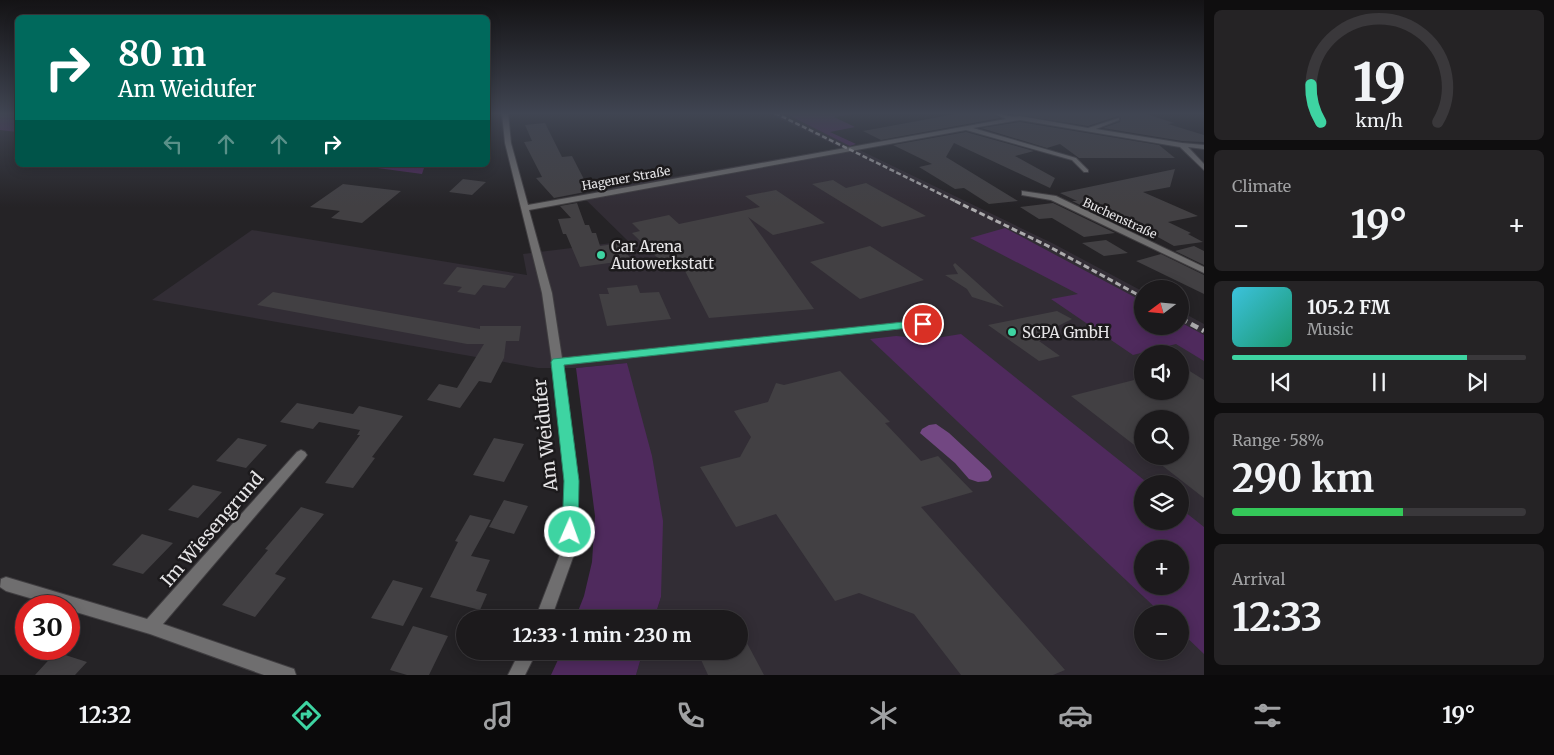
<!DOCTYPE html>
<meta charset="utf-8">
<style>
:root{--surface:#1c1a1c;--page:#252325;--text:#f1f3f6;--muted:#a0a1a3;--line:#3a383b;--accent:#3ed4a2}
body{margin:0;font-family:Merriweather,serif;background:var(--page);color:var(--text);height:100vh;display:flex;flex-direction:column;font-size:19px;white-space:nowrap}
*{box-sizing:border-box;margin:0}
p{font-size:16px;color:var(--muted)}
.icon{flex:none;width:28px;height:28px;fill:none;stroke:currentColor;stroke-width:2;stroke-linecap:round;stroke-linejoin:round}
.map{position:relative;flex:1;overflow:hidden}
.details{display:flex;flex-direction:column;gap:10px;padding:10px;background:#0f0e0f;width:350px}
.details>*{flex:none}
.top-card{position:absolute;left:15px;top:15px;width:475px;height:152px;border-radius:8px;box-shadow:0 2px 12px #0003,0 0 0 1px var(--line);background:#00695c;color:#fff;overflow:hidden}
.needle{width:32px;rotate:254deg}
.tools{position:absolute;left:1134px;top:280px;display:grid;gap:10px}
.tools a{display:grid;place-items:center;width:55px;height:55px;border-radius:50%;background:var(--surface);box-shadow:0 2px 12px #0003,0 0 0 1px var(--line);font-size:25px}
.speed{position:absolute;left:15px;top:595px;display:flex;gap:10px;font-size:25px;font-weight:700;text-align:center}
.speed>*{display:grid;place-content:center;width:65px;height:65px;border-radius:50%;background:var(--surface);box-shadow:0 2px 12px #0003,0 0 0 1px var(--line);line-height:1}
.speed .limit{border:8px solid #d22;background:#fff;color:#111}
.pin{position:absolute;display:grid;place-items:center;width:42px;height:42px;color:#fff;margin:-21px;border:2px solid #fff;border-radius:50%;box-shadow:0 1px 5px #0007}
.me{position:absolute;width:55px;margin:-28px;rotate:2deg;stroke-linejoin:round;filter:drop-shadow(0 0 4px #0008)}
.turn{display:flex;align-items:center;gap:18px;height:105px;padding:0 20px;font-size:22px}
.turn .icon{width:65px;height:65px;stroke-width:2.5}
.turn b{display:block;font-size:35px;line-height:42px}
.lanes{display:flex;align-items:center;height:48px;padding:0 20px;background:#0003;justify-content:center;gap:25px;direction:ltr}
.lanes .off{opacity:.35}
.big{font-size:38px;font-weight:700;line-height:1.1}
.details .widget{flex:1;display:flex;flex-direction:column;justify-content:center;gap:8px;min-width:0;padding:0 18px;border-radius:8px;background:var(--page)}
.details .dial{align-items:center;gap:0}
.dial svg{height:130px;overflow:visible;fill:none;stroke:var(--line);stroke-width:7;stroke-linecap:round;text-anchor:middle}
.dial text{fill:var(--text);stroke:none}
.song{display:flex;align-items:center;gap:15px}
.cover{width:60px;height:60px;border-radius:8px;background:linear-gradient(135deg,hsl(190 70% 55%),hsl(160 70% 35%))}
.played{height:5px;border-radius:2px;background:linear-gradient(90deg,var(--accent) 80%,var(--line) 80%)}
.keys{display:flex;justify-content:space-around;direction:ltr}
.heat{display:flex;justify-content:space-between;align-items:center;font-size:28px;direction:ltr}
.charge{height:8px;border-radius:4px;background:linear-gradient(90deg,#34c759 58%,var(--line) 0)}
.trip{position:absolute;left:456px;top:610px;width:292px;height:50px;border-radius:25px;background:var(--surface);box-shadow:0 2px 12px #0003,0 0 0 1px var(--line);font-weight:700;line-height:50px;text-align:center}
.menu{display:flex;height:80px;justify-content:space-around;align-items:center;background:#0b0a0b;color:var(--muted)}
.menu .icon{width:35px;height:35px}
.menu .on{color:var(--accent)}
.menu b{font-size:22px;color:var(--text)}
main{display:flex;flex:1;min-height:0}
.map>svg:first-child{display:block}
</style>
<main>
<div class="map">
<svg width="1204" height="675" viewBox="0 0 1204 675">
<rect width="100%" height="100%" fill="#252326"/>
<path fill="#322d35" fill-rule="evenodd" d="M768,113H783L1054,244L1142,291V326H1180V311L1204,324V675H636L643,651H740V619H654L661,597L627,363L576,368H538L152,300L252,230L527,275L523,254L628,241L582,196L620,186L841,148ZM1142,354H1180V391H1142ZM1142,419H1180V456H1142ZM1142,484H1180V521H1142ZM1142,549H1180V586H1142ZM1142,614H1180V651H1142Z"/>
<path fill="#4f2a5d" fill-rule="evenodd" d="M0,113H17V132L0,130Z
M784,113H859L834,117L855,127L830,132L856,144L850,146Z
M355,165H425L422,174Z
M1005,228L1142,301V326H1180V322L1204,335V361L1176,344L1133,355L1051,299L1078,294L970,238Z
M961,334L1149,484H1142V521H1180V508L1204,527V654L1180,631V614H1162L870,339L896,336L930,339ZM1142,549H1180V586H1142Z
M627,363L652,456L663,521L661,597L654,619H575L584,596L592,562L595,516L576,368Z
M562,651H643L636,675H551Z"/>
<path fill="#724782" d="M936,424L949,433L990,471L992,477L988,481L978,482L969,479L955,463L920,433L922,429L929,425Z"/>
<path fill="#424043" d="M961,113H990L1000,118L881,140L863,131Z
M1003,113H1143L1174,123L1168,124L1204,135V142L1182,141L1103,128L1120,122L1121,118L1118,116L1088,126Z
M1020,122L1159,145L1175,158H1079L1060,144L1047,148L981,128Z
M545,123L562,157L572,156L590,191L554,198L536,178L542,177L524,142L532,141L525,125Z
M966,132L1034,151L1015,156L1055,178L1050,188L954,143L946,157L1018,201L989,204L964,188L955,189L919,167L932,164L893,145Z
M1175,169L1170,187L1143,192L1198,216L1168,222L1191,233L1188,234L1203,242L1174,246L1147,231L1132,230L1072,201H1077L1060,193Z
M463,179L486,182L472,195L449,192Z
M833,180L846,188L866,183L926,216L882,227L812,184Z
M343,184L401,191L362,223L331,218L340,211L310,207Z
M776,190L825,223L773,235L748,217L814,309L709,318L684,269L672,272L632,233L640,231L632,223L669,215L679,224L760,207L745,196Z
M577,203L585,225H589L592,233H596L600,246L621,243L631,260L580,267L566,234H563L558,219L571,218L560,206Z
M1053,203L1115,233L1084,237L1052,218L1039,219L1020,207Z
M1106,240L1128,253L1104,256L1082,243Z
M870,246L924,280L860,299L810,262Z
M1194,246L1204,251V265L1175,251Z
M1161,254L1204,275V294L1136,261Z
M955,263L1004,307L972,297L967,289L945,275L958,274L953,265Z
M457,267L477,270L514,276L505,288L483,285L475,295L457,292L462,287L443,284Z
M637,285L640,293L659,292L671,319L607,326L599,294H609L607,288Z
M273,292L480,329V326H521L519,341H506L504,358L491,383L479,381L460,408L427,400L439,384L457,388L484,344H467L257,305Z
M1057,311L1072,319L1048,331L1034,334L1042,340L1039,341L1060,356L1039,361L988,325Z
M1180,365L1204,380V498L1150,456H1180V419H1142V451L1071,396L1142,378V391H1180Z
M840,371L890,422L885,423L921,461L938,456L973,492L921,507L1065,670L1053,675H961L914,614L859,593L835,601L776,514L736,527L700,467L740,457L751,437L734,411L768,402L776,383L784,385Z
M297,403L353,414L359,406L403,416L372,457L375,458L353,488L325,483L360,435H357L360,430L319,422L313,429L280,422Z
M238,438L267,445L246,468L216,461Z
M494,438L524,444L504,482L473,475Z
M193,485L222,492L198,518L168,510Z
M504,500L528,506L514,534L489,527Z
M301,507L324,514L275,574L286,578L255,617L222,605L268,550L265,549Z
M470,515L491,520L471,556L490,560L476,591L487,594L480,610L430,597L458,542L455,541Z
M142,534L173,543L143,574L112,565Z
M393,580L423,588L403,626L371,618Z
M413,626L448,636L429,675H407L390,670Z
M740,630L764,675H708L697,651H740Z
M56,652L87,662L75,675H35Z"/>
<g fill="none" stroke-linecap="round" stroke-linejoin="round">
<defs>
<path id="street" d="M502,113H508L511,143L528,205L1006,119L992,113C1002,113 1010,118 1020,116L1088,128L1119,118V120L1096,129L1182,143L1204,145V149L1188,147L1204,164V170L1180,147L1020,120L973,128L1076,158L1088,170V172H1084L1072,160L966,130L529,210L552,293L562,358L923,320L928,323L923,326L563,365L578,481L576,549L551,619H535L562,549L566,481L557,398L542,293L505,143Z
M1022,191L1056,196L1204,267V273L1051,200L1022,195Z
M301,450L305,452L307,455L305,458L163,624L288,667L294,669L296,675H264L150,634L69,610V606H57L6,591L0,587L1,579L6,577L147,619L297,452Z
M520,651H537L525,675H508Z"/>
</defs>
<use href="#street" stroke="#403e41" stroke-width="2"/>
<use href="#street" fill="#6f6e6f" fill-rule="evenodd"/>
<path stroke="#abaaac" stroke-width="2.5" stroke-dasharray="5 2.5" stroke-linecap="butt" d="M775,113L957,202"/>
<path stroke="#abaaac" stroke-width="3" stroke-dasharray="6 3" stroke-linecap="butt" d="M955,201L1046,245L1142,297"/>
<path stroke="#abaaac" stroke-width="4.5" stroke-dasharray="8 4.5" stroke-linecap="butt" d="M1180,318L1204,331"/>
</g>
<linearGradient id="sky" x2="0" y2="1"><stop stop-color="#141315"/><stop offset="0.55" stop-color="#404552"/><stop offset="1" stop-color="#404552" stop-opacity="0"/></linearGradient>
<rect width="1204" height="207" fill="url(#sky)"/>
<path fill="#3ed4a2" stroke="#288a69" d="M923,320L929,324L927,326L564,365L579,481L578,532L575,536L570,538L564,536L562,532L564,481L551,362L553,359Z"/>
<g fill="#3ed4a2" stroke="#1c1a1c" stroke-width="2">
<circle cx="601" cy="255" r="5"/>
<circle cx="1012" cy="332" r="5"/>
</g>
<g text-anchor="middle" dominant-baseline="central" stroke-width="5" stroke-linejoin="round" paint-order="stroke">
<g font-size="12" fill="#e6e5e7" stroke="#1c1a1c">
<text transform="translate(626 178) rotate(-10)">Hagener Straße</text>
<text transform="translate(1120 218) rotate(25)">Buchenstraße</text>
</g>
<g font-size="15" fill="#e6e5e7" stroke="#1c1a1c" text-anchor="start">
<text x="611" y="246">Car Arena<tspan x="611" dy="17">Autowerkstatt</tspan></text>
<text x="1022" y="332">SCPA GmbH</text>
</g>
<g font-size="18" fill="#e6e5e7" stroke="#1c1a1c">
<text transform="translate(545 435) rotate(-96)">Am Weidufer</text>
<text transform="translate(212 529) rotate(-49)">Im Wiesengrund</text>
</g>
</g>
</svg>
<div class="tools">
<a><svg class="needle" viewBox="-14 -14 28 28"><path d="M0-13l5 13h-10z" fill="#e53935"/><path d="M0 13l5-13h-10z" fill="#a0a1a3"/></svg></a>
<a><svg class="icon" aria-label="sound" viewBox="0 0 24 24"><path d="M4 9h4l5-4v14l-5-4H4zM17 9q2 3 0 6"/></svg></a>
<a><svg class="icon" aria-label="search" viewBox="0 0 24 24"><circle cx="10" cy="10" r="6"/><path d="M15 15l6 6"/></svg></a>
<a><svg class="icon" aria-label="layers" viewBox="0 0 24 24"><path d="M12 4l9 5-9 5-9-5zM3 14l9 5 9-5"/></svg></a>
<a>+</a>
<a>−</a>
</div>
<div class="speed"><div class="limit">30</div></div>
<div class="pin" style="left:923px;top:324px;background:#d93025"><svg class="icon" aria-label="arrive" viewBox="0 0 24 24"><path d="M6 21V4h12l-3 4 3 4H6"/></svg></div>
<svg class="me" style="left:570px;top:532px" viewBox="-20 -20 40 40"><circle r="17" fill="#3ed4a2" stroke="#fff" stroke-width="3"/><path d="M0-11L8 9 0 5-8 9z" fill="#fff"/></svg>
<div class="trip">12:33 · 1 min · 230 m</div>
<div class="top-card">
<div class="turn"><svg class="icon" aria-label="right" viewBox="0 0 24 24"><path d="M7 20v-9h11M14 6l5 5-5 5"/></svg><div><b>80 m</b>Am Weidufer</div></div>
<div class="lanes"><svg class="icon off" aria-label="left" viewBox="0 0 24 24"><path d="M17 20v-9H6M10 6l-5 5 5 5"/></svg><svg class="icon off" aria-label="ahead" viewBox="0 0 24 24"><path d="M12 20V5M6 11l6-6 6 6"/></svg><svg class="icon off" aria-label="ahead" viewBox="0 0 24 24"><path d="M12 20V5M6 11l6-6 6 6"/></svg><svg class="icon" aria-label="right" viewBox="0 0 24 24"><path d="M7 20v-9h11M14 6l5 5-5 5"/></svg></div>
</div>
</div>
<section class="details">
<div class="widget dial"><svg viewBox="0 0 100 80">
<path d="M14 69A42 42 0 1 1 86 69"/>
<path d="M14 69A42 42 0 0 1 8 46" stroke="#3ed4a2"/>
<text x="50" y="56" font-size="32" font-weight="700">19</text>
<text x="50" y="72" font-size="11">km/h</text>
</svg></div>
<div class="widget"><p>Climate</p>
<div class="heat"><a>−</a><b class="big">19°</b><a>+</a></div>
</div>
<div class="widget">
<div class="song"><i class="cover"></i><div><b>105.2 FM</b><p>Music</p></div></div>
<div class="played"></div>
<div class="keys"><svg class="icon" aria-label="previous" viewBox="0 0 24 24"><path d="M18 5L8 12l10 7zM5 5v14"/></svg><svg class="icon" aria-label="pause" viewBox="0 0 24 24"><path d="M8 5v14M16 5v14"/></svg><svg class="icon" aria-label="next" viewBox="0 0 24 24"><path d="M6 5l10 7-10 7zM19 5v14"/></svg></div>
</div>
<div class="widget"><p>Range · 58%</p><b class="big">290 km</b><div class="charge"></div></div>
<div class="widget"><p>Arrival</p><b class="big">12:33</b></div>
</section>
</main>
<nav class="menu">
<b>12:32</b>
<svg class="icon on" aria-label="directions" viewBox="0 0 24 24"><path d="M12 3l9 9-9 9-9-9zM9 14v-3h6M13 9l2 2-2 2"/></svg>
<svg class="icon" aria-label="music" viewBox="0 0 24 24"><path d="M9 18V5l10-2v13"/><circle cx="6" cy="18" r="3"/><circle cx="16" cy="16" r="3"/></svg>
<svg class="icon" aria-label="phone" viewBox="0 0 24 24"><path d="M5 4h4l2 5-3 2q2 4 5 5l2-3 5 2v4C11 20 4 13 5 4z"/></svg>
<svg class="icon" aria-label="climate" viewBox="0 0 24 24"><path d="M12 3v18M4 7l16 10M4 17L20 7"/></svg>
<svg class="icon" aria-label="car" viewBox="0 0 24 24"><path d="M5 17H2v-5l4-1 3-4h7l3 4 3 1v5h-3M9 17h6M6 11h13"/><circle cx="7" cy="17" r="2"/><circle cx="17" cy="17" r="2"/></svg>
<svg class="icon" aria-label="filters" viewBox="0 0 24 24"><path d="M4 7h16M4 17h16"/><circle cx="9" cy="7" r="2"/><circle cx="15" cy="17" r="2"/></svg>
<b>19°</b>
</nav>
